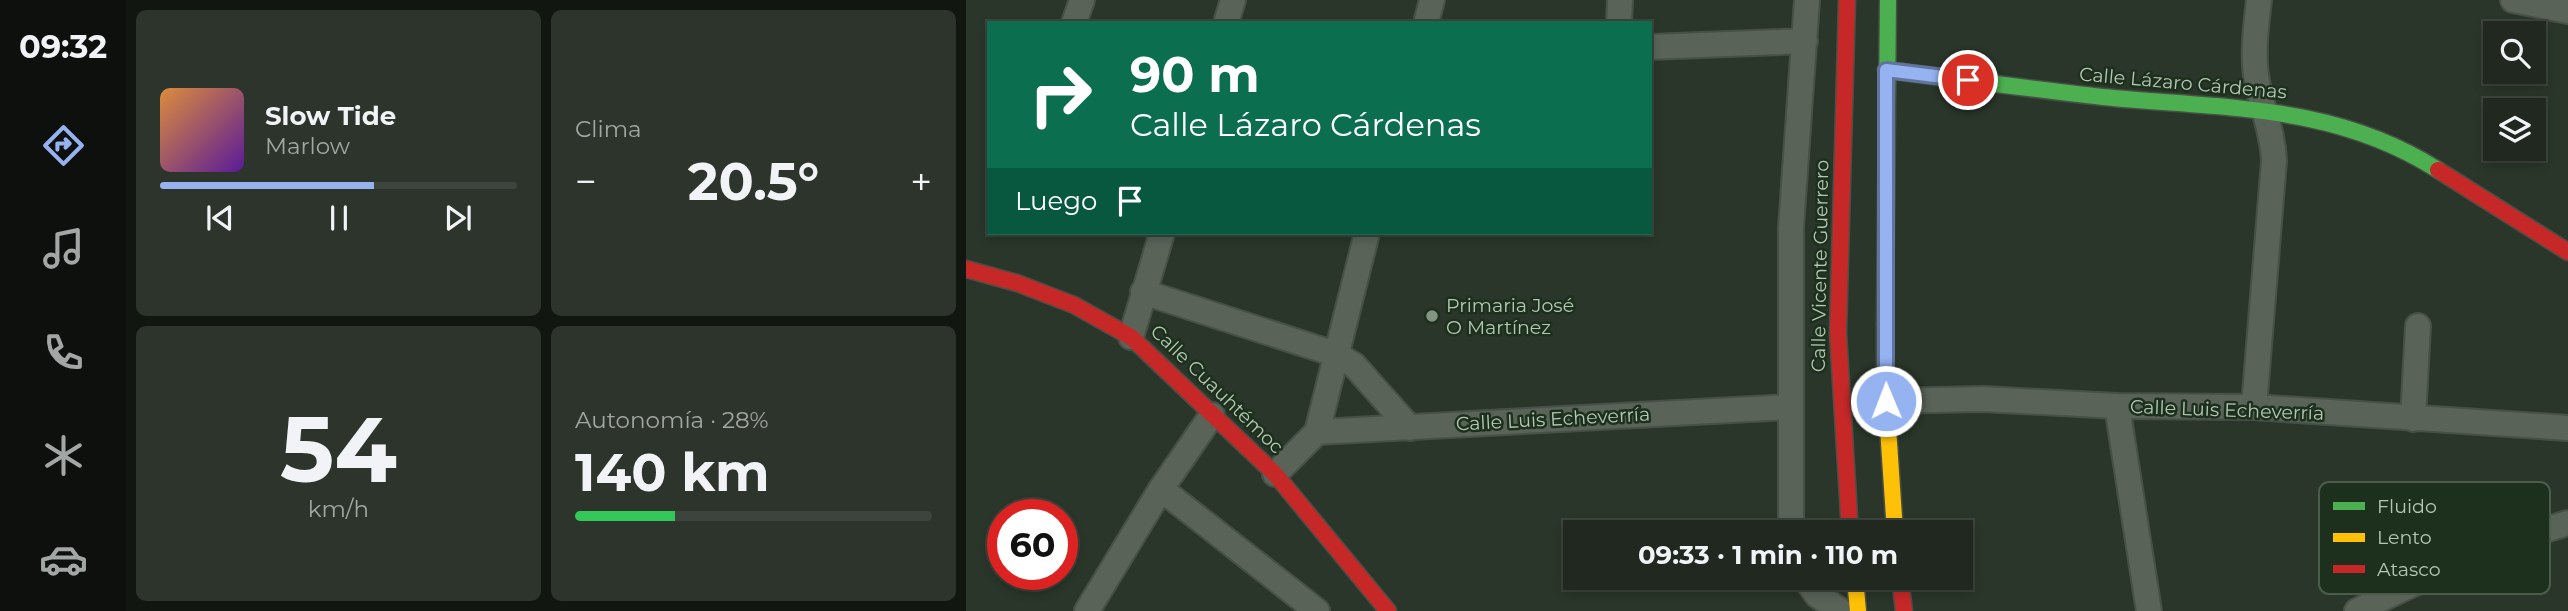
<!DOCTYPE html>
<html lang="es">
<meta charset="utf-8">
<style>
:root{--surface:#20281f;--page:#2d342c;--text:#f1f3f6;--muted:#a2a6a4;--line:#3d443d;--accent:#95b2f1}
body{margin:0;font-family:Montserrat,sans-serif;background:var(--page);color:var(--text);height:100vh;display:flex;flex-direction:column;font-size:26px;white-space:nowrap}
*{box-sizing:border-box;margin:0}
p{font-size:23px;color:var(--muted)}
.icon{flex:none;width:38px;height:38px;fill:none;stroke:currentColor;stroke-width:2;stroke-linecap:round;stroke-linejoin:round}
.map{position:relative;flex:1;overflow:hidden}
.panel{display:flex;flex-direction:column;gap:10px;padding:10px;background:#121611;width:840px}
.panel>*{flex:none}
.top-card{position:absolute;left:21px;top:21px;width:665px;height:214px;border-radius:0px;box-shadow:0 4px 10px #0003,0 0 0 2px var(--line);background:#0b6e4f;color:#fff;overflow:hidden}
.controls{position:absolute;left:1517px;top:21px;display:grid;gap:14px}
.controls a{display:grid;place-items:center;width:63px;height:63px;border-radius:0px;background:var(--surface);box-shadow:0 4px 10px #0003,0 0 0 2px var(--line);font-size:35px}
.speed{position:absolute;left:21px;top:499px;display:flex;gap:14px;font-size:35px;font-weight:700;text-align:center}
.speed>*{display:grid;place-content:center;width:91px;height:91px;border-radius:50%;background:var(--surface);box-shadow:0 4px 10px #0003,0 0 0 2px var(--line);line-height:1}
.speed .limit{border:10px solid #d22;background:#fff;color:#111}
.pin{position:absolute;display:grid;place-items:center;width:60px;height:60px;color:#fff;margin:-30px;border:4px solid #fff;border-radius:50%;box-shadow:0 2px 7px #0007}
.me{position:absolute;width:77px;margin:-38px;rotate:359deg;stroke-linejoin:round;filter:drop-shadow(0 0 5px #0008)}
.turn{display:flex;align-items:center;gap:24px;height:147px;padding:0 28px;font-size:32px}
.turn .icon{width:91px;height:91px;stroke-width:2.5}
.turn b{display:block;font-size:49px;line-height:60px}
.then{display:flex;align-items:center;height:66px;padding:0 28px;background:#0003;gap:14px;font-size:26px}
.big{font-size:52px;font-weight:700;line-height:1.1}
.panel .card{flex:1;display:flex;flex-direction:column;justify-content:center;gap:10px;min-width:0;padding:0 24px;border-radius:10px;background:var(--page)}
.panel .dial{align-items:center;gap:0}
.dial b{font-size:91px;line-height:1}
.song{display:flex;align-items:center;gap:21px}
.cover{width:84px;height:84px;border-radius:10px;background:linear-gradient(135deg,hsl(30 70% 55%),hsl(270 70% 35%))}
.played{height:7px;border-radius:4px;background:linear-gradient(90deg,var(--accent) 60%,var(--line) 60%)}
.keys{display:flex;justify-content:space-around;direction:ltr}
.heat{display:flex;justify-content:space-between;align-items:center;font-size:38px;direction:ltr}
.charge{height:10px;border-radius:5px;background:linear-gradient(90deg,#34c759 28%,var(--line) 0)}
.panel .tiles{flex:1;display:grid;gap:10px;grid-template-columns:repeat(2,1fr)}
.trip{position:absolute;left:597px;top:520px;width:410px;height:70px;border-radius:0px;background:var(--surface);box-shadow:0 4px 10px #0003,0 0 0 2px var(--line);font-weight:700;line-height:70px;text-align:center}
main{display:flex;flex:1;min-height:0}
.tab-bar{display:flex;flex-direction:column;width:126px;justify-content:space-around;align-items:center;background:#0d100c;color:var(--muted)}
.tab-bar .icon{width:49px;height:49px}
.tab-bar .current{color:var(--accent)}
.tab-bar b{font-size:32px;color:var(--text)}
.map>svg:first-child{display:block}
</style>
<main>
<nav class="tab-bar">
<b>09:32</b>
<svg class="icon current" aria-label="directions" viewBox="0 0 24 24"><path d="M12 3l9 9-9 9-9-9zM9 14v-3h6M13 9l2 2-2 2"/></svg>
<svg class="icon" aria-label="music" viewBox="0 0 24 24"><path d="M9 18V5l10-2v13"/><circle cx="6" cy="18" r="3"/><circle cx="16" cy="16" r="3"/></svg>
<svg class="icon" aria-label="phone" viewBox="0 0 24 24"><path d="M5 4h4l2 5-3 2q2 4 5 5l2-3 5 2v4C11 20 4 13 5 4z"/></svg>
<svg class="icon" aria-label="climate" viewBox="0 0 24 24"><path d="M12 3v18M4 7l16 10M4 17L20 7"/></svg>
<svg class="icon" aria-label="car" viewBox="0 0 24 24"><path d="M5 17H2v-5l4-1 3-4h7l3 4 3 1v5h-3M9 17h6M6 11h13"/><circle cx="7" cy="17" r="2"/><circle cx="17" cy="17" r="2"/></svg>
</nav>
<section class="panel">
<div class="tiles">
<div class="card">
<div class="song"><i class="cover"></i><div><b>Slow Tide</b><p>Marlow</p></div></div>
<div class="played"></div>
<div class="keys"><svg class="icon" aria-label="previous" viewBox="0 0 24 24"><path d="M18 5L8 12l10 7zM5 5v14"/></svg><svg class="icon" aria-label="pause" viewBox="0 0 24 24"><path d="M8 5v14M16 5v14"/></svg><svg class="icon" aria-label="next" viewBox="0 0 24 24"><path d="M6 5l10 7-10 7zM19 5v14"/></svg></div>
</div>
<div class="card"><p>Clima</p>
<div class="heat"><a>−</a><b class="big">20.5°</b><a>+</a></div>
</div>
<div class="card dial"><b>54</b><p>km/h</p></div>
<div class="card"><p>Autonomía · 28%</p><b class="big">140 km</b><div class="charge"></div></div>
</div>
</section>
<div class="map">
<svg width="1602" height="611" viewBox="0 0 1602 611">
<rect width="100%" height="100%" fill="#2a3629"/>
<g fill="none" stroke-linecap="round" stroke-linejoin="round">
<defs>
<path id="street" d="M1547,0L1602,11
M108,23L116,0
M260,23L267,0
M460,23L466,0
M653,23L654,0
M684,47L839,41
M177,292L369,354L388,365L444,428
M165,337L196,233
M920,401L1017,399L1151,406L1288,407L1602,428
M1151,406L1183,611
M1288,407L1308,161C1307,132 1296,109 1291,81C1286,55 1290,27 1293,0
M1447,419L1452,326
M351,432L823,407
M309,474L351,432L401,233
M195,489L351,611
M825,532V227L841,0
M839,578L851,595L875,611
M121,611L195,489L246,415
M1391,611C1460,577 1528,545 1602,523"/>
<path id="fast" d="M920,70C992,79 1065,89 1137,97C1255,109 1367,103 1472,170
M919,324L922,0"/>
<path id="slow" d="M919,324V383L929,532
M889,578L892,611"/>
<path id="jam" d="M881,0L872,333L884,532
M1472,170L1602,252
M0,269L51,283L108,305L165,337L309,474L422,611
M934,578L938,611"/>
</defs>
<use href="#street" stroke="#475046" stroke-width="28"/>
<use href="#fast" stroke="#475046" stroke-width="19"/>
<use href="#slow" stroke="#475046" stroke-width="19"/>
<use href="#jam" stroke="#475046" stroke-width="19"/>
<use href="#street" stroke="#596358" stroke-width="24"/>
<use href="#fast" stroke="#4caf50" stroke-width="16"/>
<use href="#slow" stroke="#ffc107" stroke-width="16"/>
<use href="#jam" stroke="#c62828" stroke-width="16"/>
</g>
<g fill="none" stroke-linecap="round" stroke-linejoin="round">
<defs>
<path id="route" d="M920,401V70L1002,80"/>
</defs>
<use href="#route" stroke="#61749d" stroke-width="18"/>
<use href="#route" stroke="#95b2f1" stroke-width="12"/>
</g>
<circle fill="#839483" stroke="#1d301d" stroke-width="2.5" cx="466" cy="316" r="7"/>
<g text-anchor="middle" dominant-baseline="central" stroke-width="5" stroke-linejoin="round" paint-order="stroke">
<g font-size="19" fill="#b3c7b3" stroke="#1d301d">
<text transform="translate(1217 83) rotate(5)">Calle Lázaro Cárdenas</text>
<text transform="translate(854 266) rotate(-89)">Calle Vicente Guerrero</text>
<text transform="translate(251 389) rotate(44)">Calle Cuauhtémoc</text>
<text transform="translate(1261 410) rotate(2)">Calle Luis Echeverría</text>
<text transform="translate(587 419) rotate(-3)">Calle Luis Echeverría</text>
</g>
<g font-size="19" fill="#b3c7b3" stroke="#1d301d" text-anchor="start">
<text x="480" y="305">Primaria José<tspan x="480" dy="22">O Martínez</tspan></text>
</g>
</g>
<rect x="1353" y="482" width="231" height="112" rx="10" fill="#1d301d" stroke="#4a5d4a" stroke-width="2"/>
<rect x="1367" y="502" width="32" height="8" fill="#4caf50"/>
<rect x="1367" y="533" width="32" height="9" fill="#ffc107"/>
<rect x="1367" y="565" width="32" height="8" fill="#c62828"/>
<g font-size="19" fill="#b3c7b3">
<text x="1411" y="513">Fluido</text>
<text x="1411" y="544">Lento</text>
<text x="1411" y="576">Atasco</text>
</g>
</svg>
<div class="controls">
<a><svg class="icon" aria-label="search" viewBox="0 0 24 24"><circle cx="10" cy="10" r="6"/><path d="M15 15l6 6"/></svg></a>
<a><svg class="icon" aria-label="layers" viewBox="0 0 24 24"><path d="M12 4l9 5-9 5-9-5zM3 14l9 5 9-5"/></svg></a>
</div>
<div class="speed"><div class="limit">60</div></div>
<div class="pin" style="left:1002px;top:80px;background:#d93025"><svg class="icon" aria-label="arrive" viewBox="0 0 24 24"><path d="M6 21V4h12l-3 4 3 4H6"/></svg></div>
<svg class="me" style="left:920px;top:401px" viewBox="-20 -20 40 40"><circle r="17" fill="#95b2f1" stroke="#fff" stroke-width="3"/><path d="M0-11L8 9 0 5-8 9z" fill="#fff"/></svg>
<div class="trip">09:33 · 1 min · 110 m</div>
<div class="top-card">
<div class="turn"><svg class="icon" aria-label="right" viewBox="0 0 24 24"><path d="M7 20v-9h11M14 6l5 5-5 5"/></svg><div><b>90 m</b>Calle Lázaro Cárdenas</div></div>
<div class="then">Luego<svg class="icon" aria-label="arrive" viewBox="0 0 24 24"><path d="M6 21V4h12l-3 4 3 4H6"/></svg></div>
</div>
</div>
</main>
